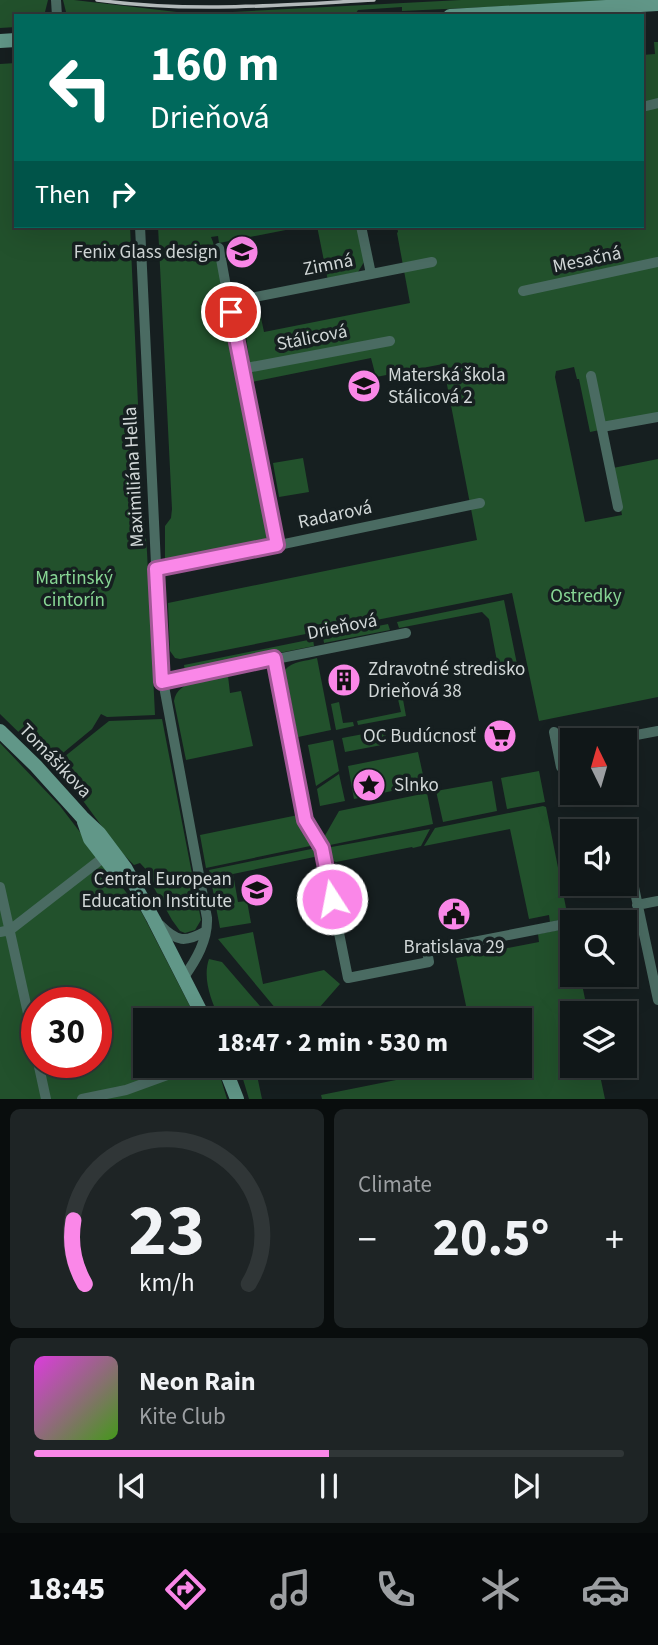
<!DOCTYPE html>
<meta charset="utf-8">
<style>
:root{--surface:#101718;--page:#1e2425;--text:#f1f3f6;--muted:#9c9fa2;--line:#303637;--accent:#fa87e8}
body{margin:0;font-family:"Source Sans 3",sans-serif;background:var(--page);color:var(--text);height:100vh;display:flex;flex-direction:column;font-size:26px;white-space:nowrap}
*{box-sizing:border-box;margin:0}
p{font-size:23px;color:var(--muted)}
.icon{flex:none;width:38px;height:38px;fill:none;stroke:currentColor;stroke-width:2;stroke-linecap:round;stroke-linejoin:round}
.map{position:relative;height:1099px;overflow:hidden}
.drawer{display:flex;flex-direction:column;gap:10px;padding:10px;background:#090d0d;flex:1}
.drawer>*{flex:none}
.hud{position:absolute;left:14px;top:14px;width:630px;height:214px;border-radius:0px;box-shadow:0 7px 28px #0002,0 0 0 2px var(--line);background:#00695c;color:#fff;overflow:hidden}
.needle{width:46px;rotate:355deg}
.tools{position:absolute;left:560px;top:728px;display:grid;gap:14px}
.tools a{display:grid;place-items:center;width:77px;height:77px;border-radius:0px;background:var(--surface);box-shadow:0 7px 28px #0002,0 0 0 2px var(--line);font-size:35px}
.speed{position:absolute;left:21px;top:987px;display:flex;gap:14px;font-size:35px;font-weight:700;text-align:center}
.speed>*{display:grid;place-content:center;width:91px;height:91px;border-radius:50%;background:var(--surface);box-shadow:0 7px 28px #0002,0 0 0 2px var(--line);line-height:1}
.speed .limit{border:10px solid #d22;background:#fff;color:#111}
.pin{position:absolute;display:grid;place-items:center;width:60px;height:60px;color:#fff;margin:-30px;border:4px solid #fff;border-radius:50%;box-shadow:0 2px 7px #0007}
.me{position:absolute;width:77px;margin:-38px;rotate:349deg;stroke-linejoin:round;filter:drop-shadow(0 0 5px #0008)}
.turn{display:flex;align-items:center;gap:24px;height:147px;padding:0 21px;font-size:32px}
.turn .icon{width:91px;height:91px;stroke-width:2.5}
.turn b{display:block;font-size:49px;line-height:60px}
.then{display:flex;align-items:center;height:66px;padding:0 21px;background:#0003;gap:14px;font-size:26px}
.big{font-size:52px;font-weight:700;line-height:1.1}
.drawer .card{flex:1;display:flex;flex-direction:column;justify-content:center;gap:10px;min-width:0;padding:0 24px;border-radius:10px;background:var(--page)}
.drawer .dial{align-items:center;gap:0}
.dial svg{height:182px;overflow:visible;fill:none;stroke:var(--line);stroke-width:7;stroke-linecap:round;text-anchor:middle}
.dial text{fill:var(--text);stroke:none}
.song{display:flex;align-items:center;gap:21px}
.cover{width:84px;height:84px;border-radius:10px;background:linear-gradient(135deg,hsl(300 70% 55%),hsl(100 70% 35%))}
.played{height:7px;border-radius:4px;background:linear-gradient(90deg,var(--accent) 50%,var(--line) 50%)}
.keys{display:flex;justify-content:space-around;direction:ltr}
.heat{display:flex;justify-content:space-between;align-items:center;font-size:38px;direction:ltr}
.drawer .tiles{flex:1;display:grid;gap:10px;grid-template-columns:1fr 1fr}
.card:last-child{grid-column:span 2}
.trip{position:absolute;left:133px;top:1008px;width:399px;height:70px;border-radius:0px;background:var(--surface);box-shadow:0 7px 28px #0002,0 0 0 2px var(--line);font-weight:700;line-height:70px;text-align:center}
.tab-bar{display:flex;height:112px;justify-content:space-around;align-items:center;background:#06090a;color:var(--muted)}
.tab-bar .icon{width:49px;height:49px}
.tab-bar .on{color:var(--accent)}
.tab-bar b{font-size:32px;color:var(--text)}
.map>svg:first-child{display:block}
</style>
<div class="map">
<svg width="658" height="1099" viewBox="0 0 658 1099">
<rect width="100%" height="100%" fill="#161f20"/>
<path fill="#22512c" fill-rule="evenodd" d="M0,0H48L44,16H16V27L0,28Z
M63,0H74L194,14L461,0H641L402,11V7L358,10L356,13L324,16H67Z
M654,42H658V418L590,432L579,379H577L574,367L556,371L555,377L585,522L622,515L613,468L658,459V697L539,721L512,593L180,659L175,658L170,651L168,603L477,540L443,364L376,377L371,358L252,382L244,319L236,320L233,303L257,299L264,332L410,303L397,233L398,232L397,226H642V55L655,54Z
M16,63V226H130L141,471L147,552L155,715L107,717L101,714L92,729L58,757L51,759L44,754L42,755L0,714V64Z
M158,226H306L219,243L218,236L211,237L213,242L271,525L267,538L258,545L180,562H171L165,558V526L171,518L172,509Z
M317,226H358L364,262L358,272L328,281Z
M303,458L309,492L279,497L273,463Z
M504,600L519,674L500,677L489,619L482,612L399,628L397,622Z
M388,624L390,630L324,643L323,637Z
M313,639L314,646L185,672L184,665Z
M317,658L331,730L298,737L285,670C292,661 307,661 317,658Z
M228,676L230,693L241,691L253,746L186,760L174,701C177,679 211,679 228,676Z
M402,694L406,716L358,725L357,721L401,712L397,695Z
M339,702L343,723L353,722L354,726L336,730L331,704Z
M162,719L201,920L195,930L185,933L180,931L172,920L153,886L152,876L140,863L134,865L120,851L81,798L79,792L54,765L109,721Z
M385,730L387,744L345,752L342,738Z
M333,740L339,771L316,786L308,745Z
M0,743L60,806L142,913L197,1020H145V1066H217L227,1099H0ZM37,1003H96V1062H37Z
M418,752L425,784L354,799L348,766Z
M539,771L545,802L507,809L501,778Z
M339,774L345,801L320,806L317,789Z
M492,781L497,811L443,822L436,791Z
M427,793L433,824L325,846L323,839L339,811Z
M543,806L546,807L568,918L550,922L549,915L529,919L510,829L424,846L435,828Z
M298,815L315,845L206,868L200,835Z
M430,829L421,846L413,848L412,847L336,862L331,860L326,848Z
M316,848L319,856L233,874L238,902L247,901L251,923L220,928L209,870Z
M570,928L572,938V975H580L588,1013H572V1066H598L605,1099H322L321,1095L466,1066H520V1020H469L456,958L539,942L538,934Z
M253,932L263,984L324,970L340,984L319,1008L281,1015L218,939Z
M209,959L222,962L272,1020H220C212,1002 202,979 209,959Z
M239,1066H255L262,1099H249Z"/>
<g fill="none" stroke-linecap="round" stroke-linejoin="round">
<path stroke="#4a6b62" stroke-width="10" d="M56,0L57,16
M642,107L658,103
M140,226L161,670L207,918C208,940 196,960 184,977
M361,226L371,274
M219,248L241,369L277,545
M523,291L658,262
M230,302L432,262
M241,369L390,341
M591,376L618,507
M602,427L658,417
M156,569L193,563L480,503
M274,658L305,819L322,848L348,978L429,962L427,951L575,922
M162,682L406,633
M554,732L561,767
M610,740L658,731
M558,751L572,748
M625,845L658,1000
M0,887L37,1054
M637,905L658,901
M160,925C177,942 185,943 206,931
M0,932L10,930L104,857
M38,1062L46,1099
M82,1099L126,1090L192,1066"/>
<path stroke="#619788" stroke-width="14" d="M450,16L658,4
M0,41L16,40
M0,731L36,766L82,817L99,833L126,869L154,920L205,1020
M84,822L90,839L118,875L124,879
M224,1066L237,1099"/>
<path stroke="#b6bcbd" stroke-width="3.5" d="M97,0C189,13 282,5 374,0"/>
</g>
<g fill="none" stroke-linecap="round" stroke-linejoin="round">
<defs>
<path id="route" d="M231,312L277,545L156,569L162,682L274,658L305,820L322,848L332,899"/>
</defs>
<use href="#route" stroke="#a25897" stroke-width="18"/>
<use href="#route" stroke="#fa87e8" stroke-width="12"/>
</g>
<defs>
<symbol id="school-disc" viewBox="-11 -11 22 22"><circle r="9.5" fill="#fa87e8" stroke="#161f20"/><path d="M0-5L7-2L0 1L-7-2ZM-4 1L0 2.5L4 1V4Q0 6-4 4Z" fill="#111"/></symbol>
<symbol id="building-disc" viewBox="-11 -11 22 22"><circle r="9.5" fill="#fa87e8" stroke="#161f20"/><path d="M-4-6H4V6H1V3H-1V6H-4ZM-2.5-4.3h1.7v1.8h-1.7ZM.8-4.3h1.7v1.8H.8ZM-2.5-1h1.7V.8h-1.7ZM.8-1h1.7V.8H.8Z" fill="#111"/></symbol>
<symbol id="supermarket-disc" viewBox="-11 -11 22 22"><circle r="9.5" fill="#fa87e8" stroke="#161f20"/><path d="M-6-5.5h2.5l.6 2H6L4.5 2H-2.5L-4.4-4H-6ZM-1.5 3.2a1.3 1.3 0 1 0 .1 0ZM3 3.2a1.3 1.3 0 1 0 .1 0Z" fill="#111"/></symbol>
<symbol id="sight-disc" viewBox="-11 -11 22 22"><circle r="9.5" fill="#fa87e8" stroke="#161f20"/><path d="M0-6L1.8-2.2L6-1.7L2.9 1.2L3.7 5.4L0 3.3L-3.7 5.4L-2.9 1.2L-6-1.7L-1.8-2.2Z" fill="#111"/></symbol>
<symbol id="university-disc" viewBox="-11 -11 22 22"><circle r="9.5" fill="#fa87e8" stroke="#161f20"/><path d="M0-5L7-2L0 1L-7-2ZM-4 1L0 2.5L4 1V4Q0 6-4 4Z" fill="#111"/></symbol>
<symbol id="civic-disc" viewBox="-11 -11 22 22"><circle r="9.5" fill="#fa87e8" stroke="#161f20"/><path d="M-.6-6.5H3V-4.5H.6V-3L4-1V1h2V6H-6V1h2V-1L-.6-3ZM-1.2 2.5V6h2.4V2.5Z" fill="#111"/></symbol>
</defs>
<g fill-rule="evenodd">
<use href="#school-disc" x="223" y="233" width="38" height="38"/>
<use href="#school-disc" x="345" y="367" width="38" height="38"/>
<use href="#building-disc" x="325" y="661" width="38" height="38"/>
<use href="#supermarket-disc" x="481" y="717" width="38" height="38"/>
<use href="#sight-disc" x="350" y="766" width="38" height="38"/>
<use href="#university-disc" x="238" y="871" width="38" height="38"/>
<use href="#civic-disc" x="435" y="895" width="38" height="38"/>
</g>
<g text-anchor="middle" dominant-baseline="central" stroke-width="7" stroke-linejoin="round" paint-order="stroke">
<g font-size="19" fill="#d1d7d7" stroke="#161f20" text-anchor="end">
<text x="218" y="252">Fenix Glass design</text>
<text x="388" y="375" text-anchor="start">Materská škola<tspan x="388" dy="22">Stálicová 2</tspan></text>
<text x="368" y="669" text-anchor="start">Zdravotné stredisko<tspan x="368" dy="22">Drieňová 38</tspan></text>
<text x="476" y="736">OC Budúcnosť</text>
<text x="394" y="785" text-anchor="start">Slnko</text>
<text x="232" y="879">Central European<tspan x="232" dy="22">Education Institute</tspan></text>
<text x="454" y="947" text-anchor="middle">Bratislava 29</text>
</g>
<g font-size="19" fill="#d1d7d7" stroke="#161f20">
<text transform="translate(587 260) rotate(-12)">Mesačná</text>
<text transform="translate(328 265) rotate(-11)">Zimná</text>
<text transform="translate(312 338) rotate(-11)">Stálicová</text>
<text transform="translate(134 477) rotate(-93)">Maximiliána Hella</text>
<text transform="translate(335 515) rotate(-12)">Radarová</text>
<text transform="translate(342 627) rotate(-11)">Drieňová</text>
<text transform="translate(55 761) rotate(46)">Tomášikova</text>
</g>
<g font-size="19" fill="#87d694" stroke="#161f20">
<text x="74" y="578">Martinský<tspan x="74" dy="22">cintorín</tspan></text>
<text x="586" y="596">Ostredky</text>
</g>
</g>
</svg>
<div class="tools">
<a><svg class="needle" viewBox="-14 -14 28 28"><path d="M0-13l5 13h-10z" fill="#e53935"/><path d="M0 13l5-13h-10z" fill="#9c9fa2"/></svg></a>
<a><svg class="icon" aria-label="sound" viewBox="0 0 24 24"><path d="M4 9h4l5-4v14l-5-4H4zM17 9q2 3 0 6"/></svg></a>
<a><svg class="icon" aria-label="search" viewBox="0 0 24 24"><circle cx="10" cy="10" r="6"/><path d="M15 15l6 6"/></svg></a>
<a><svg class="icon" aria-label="layers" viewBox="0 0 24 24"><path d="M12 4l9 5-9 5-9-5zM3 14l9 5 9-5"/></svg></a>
</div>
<div class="speed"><div class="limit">30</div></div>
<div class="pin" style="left:231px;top:312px;background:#d93025"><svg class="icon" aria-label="arrive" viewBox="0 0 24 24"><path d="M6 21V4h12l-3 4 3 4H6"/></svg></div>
<svg class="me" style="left:332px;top:899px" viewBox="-20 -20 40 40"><circle r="17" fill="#fa87e8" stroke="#fff" stroke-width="3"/><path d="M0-11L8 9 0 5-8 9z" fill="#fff"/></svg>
<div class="trip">18:47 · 2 min · 530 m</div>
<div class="hud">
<div class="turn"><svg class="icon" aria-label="left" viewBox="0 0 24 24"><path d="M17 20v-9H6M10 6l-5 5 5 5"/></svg><div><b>160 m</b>Drieňová</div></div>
<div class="then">Then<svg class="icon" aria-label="right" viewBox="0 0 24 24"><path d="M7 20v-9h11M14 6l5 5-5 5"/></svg></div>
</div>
</div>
<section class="drawer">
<div class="tiles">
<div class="card dial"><svg viewBox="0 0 100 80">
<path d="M14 69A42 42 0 1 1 86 69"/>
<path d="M14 69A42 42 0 0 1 9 41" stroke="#fa87e8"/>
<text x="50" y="56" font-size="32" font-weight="700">23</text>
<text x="50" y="72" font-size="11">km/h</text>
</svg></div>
<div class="card"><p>Climate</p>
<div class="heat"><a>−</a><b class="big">20.5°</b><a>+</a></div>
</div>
<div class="card">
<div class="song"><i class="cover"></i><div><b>Neon Rain</b><p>Kite Club</p></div></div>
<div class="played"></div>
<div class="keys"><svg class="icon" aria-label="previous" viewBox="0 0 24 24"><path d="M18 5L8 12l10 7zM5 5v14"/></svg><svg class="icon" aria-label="pause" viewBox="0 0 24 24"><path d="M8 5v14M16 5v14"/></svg><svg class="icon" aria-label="next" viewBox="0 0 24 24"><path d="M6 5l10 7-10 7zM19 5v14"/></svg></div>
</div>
</div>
</section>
<nav class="tab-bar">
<b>18:45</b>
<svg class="icon on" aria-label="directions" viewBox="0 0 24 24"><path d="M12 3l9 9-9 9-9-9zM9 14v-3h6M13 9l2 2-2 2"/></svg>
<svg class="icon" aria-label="music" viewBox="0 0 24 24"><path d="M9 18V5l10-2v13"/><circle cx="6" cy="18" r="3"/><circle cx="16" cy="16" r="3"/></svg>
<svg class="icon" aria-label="phone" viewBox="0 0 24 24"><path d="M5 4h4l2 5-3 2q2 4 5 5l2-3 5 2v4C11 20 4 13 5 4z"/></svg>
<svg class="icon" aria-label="climate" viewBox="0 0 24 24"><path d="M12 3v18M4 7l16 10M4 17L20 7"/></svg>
<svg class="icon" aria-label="car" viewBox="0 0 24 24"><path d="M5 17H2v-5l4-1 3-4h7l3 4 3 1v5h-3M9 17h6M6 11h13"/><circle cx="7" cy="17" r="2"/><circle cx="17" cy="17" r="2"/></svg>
</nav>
